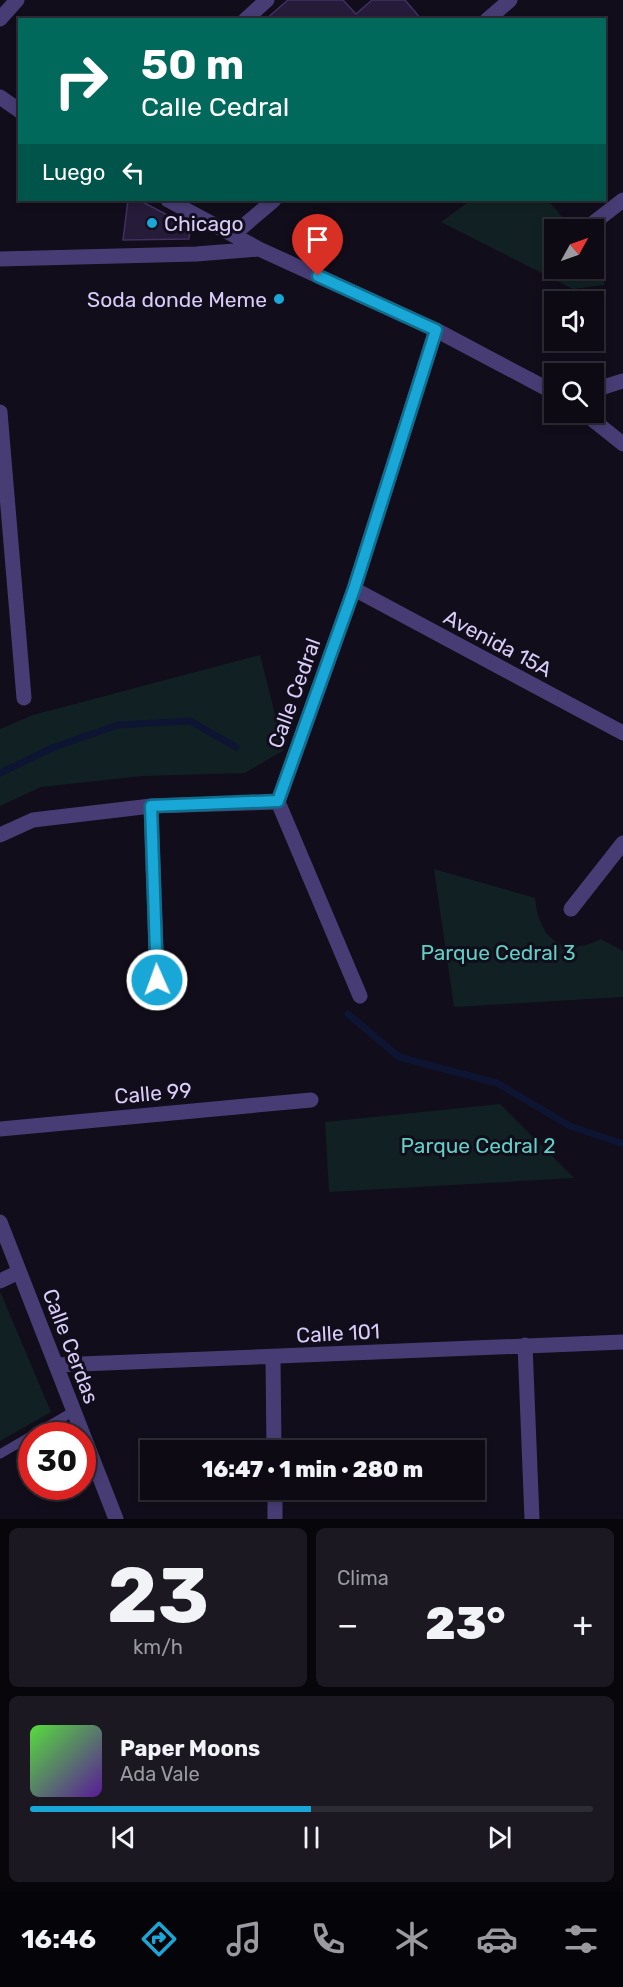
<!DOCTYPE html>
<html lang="es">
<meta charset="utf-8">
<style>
:root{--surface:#0d0a14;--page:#1b1822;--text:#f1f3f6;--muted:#9a9aa0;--line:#2d2b34;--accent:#19a7d7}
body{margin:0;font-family:Rubik,sans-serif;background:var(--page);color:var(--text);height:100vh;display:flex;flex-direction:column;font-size:22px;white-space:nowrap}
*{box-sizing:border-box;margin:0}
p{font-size:20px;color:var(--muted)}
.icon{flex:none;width:33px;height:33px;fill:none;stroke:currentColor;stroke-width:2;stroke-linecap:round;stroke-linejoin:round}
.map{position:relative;height:1519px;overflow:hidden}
.drawer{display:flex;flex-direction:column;gap:9px;padding:9px;background:#07060b;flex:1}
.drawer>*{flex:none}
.banner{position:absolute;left:18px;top:18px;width:588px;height:183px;border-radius:0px;box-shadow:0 3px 9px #0003,0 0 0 2px var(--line);background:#00695c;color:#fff;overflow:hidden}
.needle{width:39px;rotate:50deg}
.tools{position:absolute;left:544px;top:219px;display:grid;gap:12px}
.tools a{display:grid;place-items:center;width:60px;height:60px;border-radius:0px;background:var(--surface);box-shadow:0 3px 9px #0003,0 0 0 2px var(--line);font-size:30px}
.speed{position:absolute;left:18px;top:1422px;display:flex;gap:12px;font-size:30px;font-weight:700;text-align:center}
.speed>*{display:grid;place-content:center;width:78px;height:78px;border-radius:50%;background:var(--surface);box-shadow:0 3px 9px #0003,0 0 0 2px var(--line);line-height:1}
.speed .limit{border:9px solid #d22;background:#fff;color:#111}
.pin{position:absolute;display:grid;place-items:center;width:51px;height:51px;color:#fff;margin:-62px -26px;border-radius:50% 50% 50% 0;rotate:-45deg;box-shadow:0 0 6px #0007}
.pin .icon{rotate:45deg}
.me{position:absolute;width:66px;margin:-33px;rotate:358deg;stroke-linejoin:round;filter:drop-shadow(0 0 4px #0008)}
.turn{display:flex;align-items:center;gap:21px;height:126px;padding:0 24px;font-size:27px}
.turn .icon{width:78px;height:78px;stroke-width:2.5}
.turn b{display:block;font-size:42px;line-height:51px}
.then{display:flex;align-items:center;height:57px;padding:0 24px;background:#0003;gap:12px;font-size:22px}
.big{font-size:45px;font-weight:800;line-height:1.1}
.drawer .card{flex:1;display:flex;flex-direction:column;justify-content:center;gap:9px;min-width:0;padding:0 21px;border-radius:9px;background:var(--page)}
.drawer .dial{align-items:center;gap:0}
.dial b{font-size:78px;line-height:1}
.song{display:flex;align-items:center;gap:18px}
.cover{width:72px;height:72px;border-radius:9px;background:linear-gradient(135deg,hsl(110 70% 55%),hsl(270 70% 35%))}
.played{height:6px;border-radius:3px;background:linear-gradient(90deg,var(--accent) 50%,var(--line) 50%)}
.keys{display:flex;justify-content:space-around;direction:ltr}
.heat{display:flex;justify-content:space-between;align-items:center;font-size:33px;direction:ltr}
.drawer .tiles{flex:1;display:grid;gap:9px;grid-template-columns:1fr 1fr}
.card:last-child{grid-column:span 2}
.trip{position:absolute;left:140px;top:1440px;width:345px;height:60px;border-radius:0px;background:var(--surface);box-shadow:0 3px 9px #0003,0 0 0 2px var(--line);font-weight:800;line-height:60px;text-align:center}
.tab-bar{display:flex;height:96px;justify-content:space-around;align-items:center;background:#050408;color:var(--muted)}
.tab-bar .icon{width:42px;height:42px}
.tab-bar .active{color:var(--accent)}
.tab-bar b{font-size:27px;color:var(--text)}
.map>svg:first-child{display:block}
</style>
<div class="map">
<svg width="623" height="1519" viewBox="0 0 623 1519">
<rect width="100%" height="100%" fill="#110d1a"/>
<path fill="#112123" d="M471,200H548L572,229L555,230V268H594V251L606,246L604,285L573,289L441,222Z
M260,655L284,750L245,773L142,776L41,787L0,806V729L33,715Z
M434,869L535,898C539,938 562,959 601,939L623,951V997L454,1007Z
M500,1104L574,1178L329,1192L325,1122Z
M0,1291L51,1412L0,1441Z"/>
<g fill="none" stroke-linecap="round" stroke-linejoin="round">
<path stroke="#0d1533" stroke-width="7" d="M0,773L52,748L118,725L190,721L236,747
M348,1014L399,1057L497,1083L570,1126L623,1144"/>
</g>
<path fill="#261b39" stroke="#413062" stroke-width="1.5" d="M288,0H343L356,14L372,0H405L422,20H265Z
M128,200H139L190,227L189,239L123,240Z"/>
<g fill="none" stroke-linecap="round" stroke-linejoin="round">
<path stroke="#473d74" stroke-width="9" d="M0,1454L74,1411"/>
<path stroke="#473d74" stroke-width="15" d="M0,19L17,0
M245,20L267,0
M487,20L510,0
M592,224L623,200
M234,234L274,200
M594,390L623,381
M0,412L24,698
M354,589L623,733
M278,802L360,996
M151,806L157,980
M0,835L33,820L151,806L278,802L354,589L436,330
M571,909L623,843
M0,1129L311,1100
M0,1222L116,1519
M0,1281L19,1272
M525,1345L532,1519
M273,1357L274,1450
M56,1365L623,1342
M275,1490V1519"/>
<path stroke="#473d74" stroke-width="15" d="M0,97L20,111
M168,200L259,249L436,330L555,393
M0,259L196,254L259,249
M583,412L623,444"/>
</g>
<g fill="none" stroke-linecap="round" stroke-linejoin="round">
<defs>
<path id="route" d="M157,980L151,806L278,801L354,589L436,330L318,276"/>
</defs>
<use href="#route" stroke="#106d8c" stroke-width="15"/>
<use href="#route" stroke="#19a7d7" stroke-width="10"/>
</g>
<g fill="#19a7d7" stroke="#110d1a" stroke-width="2">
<circle cx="152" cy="223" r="6"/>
<circle cx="279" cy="299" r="6"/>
</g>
<g text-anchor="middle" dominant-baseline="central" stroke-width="6" stroke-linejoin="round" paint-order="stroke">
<g font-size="21" fill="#d8ccf9" stroke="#110d1a" text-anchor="start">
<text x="164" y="223">Chicago</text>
<text x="267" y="299" text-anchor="end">Soda donde Meme</text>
</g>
<g font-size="21" fill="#d8ccf9" stroke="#110d1a">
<text transform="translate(498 643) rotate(28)">Avenida 15A</text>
<text transform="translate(294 693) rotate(-70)">Calle Cedral</text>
<text transform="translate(153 1093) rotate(-5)">Calle 99</text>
<text transform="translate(338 1333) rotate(-3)">Calle 101</text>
<text transform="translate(71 1346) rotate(69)">Calle Cerdas</text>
</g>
<g font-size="21" fill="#62cfc4" stroke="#110d1a">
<text x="498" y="952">Parque Cedral 3</text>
<text x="478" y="1145">Parque Cedral 2</text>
</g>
</g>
</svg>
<div class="tools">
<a><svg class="needle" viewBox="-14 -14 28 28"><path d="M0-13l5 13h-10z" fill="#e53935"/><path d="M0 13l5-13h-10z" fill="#9a9aa0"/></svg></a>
<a><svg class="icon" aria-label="sound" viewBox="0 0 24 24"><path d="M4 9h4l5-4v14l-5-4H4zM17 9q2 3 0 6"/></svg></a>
<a><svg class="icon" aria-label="search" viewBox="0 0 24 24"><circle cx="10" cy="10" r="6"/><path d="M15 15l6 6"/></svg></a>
</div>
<div class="speed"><div class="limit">30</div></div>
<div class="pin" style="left:318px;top:276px;background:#d93025"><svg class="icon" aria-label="arrive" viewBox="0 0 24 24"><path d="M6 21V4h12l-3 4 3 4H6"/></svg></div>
<svg class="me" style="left:157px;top:980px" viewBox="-20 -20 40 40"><circle r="17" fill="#19a7d7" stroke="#fff" stroke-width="3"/><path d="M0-11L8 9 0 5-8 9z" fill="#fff"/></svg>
<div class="trip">16:47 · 1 min · 280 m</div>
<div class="banner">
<div class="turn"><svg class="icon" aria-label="right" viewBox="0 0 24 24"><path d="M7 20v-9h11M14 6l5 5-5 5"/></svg><div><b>50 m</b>Calle Cedral</div></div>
<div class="then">Luego<svg class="icon" aria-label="left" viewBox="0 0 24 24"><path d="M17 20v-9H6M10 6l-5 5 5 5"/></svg></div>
</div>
</div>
<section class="drawer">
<div class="tiles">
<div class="card dial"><b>23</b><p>km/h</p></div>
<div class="card"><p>Clima</p>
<div class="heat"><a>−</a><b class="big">23°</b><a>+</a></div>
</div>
<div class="card">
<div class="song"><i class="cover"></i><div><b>Paper Moons</b><p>Ada Vale</p></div></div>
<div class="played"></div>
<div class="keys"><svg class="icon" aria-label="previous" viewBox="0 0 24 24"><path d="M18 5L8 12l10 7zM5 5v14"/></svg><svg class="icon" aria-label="pause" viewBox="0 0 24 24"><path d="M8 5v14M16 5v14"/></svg><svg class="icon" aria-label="next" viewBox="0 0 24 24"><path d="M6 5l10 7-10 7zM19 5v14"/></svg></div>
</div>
</div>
</section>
<nav class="tab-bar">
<b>16:46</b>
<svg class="icon active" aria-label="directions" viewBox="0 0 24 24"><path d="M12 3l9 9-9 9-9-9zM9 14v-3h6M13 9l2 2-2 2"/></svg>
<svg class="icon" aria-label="music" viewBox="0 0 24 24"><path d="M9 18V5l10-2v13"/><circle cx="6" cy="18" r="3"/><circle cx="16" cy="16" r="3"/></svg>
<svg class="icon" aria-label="phone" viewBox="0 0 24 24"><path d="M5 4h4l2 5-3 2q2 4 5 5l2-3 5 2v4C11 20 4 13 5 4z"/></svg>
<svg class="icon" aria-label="climate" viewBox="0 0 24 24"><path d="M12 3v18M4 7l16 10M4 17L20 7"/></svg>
<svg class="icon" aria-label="car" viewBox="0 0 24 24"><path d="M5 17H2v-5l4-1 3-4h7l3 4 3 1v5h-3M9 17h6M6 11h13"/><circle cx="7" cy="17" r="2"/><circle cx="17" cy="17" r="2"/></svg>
<svg class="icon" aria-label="filters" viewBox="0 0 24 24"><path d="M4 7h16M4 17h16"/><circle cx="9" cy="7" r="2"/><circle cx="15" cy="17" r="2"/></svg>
</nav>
